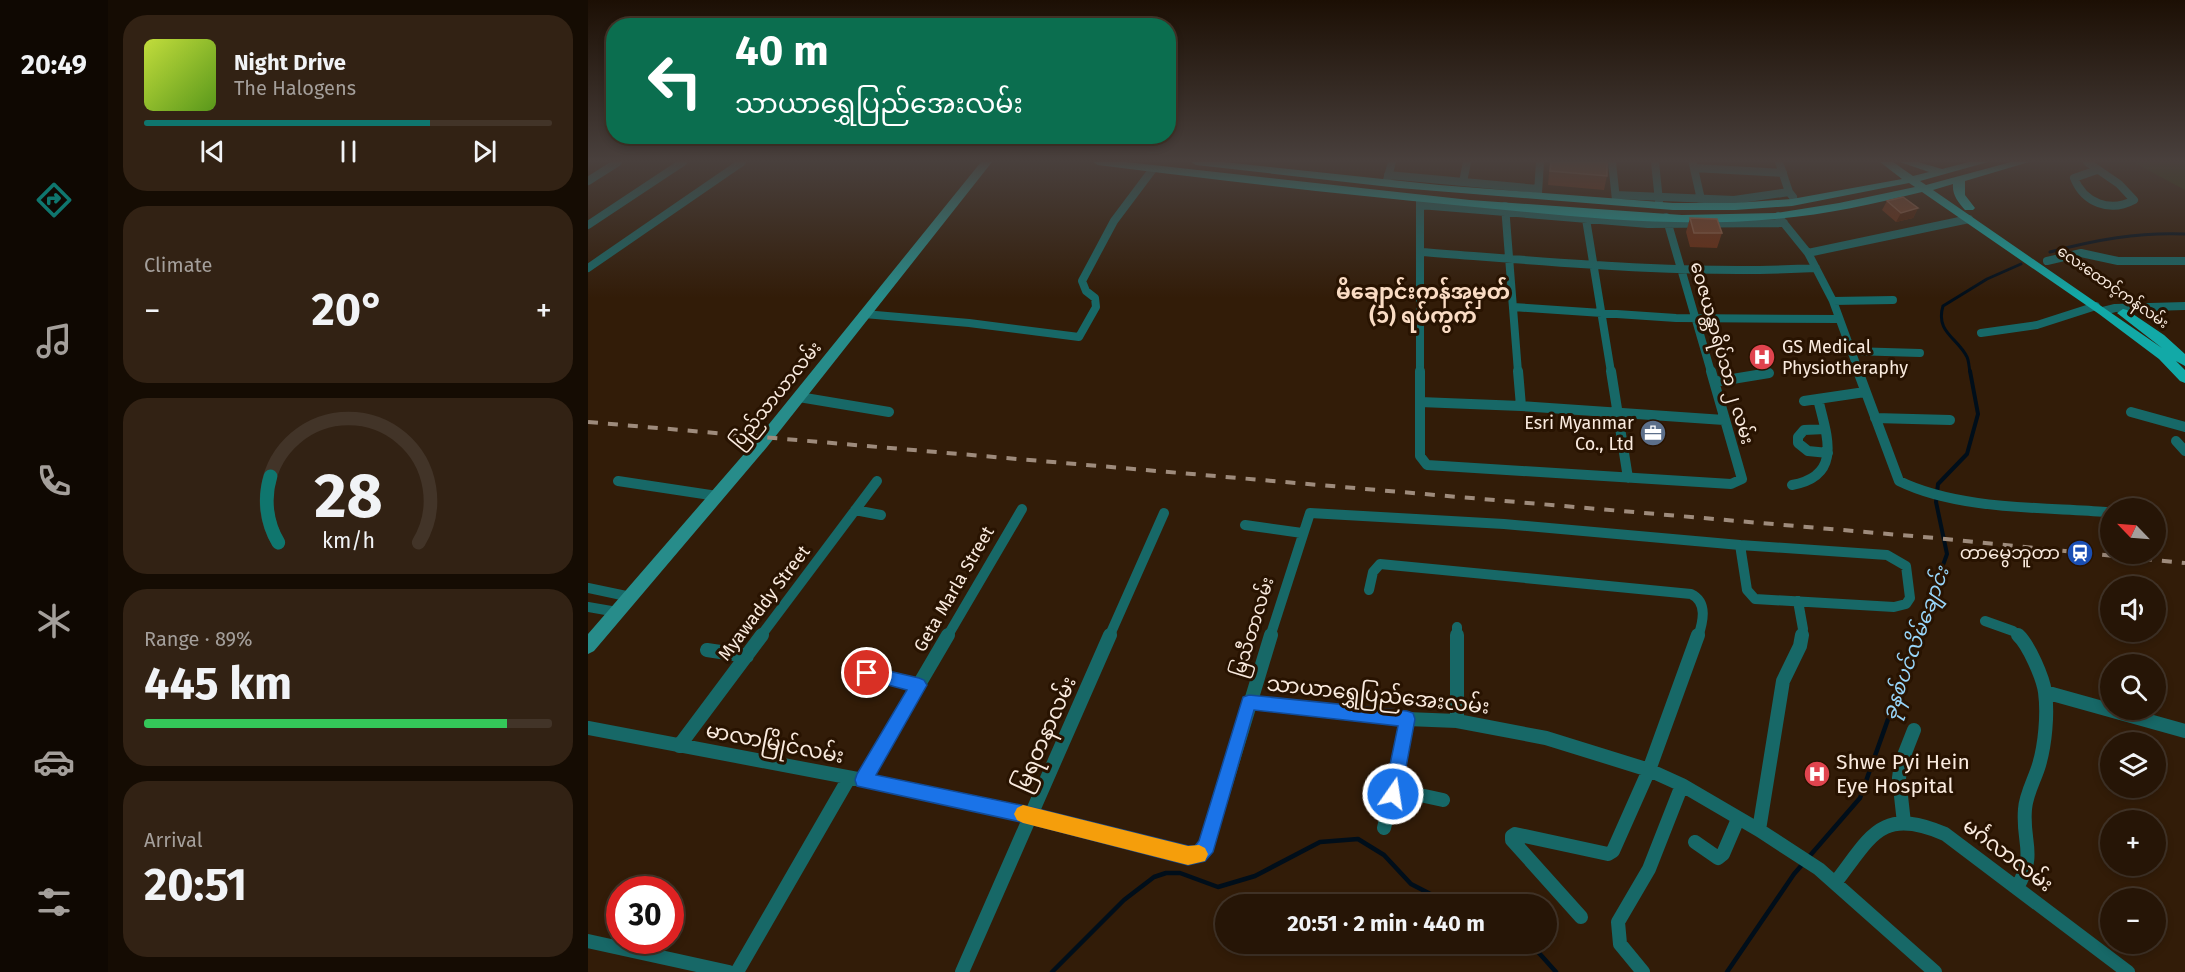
<!DOCTYPE html>
<meta charset="utf-8">
<style>
:root{--surface:#261506;--page:#322214;--text:#f1f3f6;--muted:#a49f9b;--line:#423428;--accent:#0f766e}
body{margin:0;font-family:"Fira Sans","Noto Sans Myanmar",sans-serif;background:var(--page);color:var(--text);height:100vh;display:flex;flex-direction:column;font-size:22px;white-space:nowrap}
*{box-sizing:border-box;margin:0}
p{font-size:20px;color:var(--muted)}
.icon{flex:none;width:33px;height:33px;fill:none;stroke:currentColor;stroke-width:2;stroke-linecap:round;stroke-linejoin:round}
.map{position:relative;flex:1;overflow:hidden}
.side{display:flex;flex-direction:column;gap:15px;padding:15px;background:#150c03;width:480px}
.side>*{flex:none}
.top-card{position:absolute;left:18px;top:18px;width:570px;height:126px;border-radius:24px;box-shadow:0 3px 9px #0003,0 0 0 2px var(--line);background:#0b6e4f;color:#fff;overflow:hidden}
.needle{width:39px;rotate:295deg}
.tools{position:absolute;left:1512px;top:498px;display:grid;gap:12px}
.tools a{display:grid;place-items:center;width:66px;height:66px;border-radius:50%;background:var(--surface);box-shadow:0 3px 9px #0003,0 0 0 2px var(--line);font-size:30px}
.speed{position:absolute;left:18px;top:876px;display:flex;gap:12px;font-size:30px;font-weight:700;text-align:center}
.speed>*{display:grid;place-content:center;width:78px;height:78px;border-radius:50%;background:var(--surface);box-shadow:0 3px 9px #0003,0 0 0 2px var(--line);line-height:1}
.speed .limit{border:9px solid #d22;background:#fff;color:#111}
.pin{position:absolute;display:grid;place-items:center;width:51px;height:51px;color:#fff;margin:-26px;border:3px solid #fff;border-radius:50%;box-shadow:0 2px 6px #0007}
.me{position:absolute;width:66px;margin:-33px;rotate:13deg;stroke-linejoin:round;filter:drop-shadow(0 0 4px #0008)}
.turn{display:flex;align-items:center;gap:21px;height:126px;padding:0 30px;font-size:27px}
.turn .icon{width:78px;height:78px;stroke-width:2.5}
.turn b{display:block;font-size:42px;line-height:51px}
.big{font-size:45px;font-weight:700;line-height:1.1}
.side .widget{flex:1;display:flex;flex-direction:column;justify-content:center;gap:9px;min-width:0;padding:0 21px;border-radius:24px;background:var(--page)}
.side .dial{align-items:center;gap:0}
.dial svg{height:156px;overflow:visible;fill:none;stroke:var(--line);stroke-width:7;stroke-linecap:round;text-anchor:middle}
.dial text{fill:var(--text);stroke:none}
.song{display:flex;align-items:center;gap:18px}
.cover{width:72px;height:72px;border-radius:9px;background:linear-gradient(135deg,hsl(70 70% 55%),hsl(90 70% 35%))}
.played{height:6px;border-radius:3px;background:linear-gradient(90deg,var(--accent) 70%,var(--line) 70%)}
.keys{display:flex;justify-content:space-around;direction:ltr}
.heat{display:flex;justify-content:space-between;align-items:center;font-size:33px;direction:ltr}
.charge{height:9px;border-radius:4px;background:linear-gradient(90deg,#34c759 89%,var(--line) 0)}
.trip{position:absolute;left:627px;top:894px;width:342px;height:60px;border-radius:30px;background:var(--surface);box-shadow:0 3px 9px #0003,0 0 0 2px var(--line);font-weight:700;line-height:60px;text-align:center}
main{display:flex;flex:1;min-height:0}
.tabs{display:flex;flex-direction:column;width:108px;justify-content:space-around;align-items:center;background:#0f0802;color:var(--muted)}
.tabs .icon{width:42px;height:42px}
.tabs .active{color:var(--accent)}
.tabs b{font-size:27px;color:var(--text)}
.map>svg:first-child{display:block}
</style>
<main>
<nav class="tabs">
<b>20:49</b>
<svg class="icon active" aria-label="directions" viewBox="0 0 24 24"><path d="M12 3l9 9-9 9-9-9zM9 14v-3h6M13 9l2 2-2 2"/></svg>
<svg class="icon" aria-label="music" viewBox="0 0 24 24"><path d="M9 18V5l10-2v13"/><circle cx="6" cy="18" r="3"/><circle cx="16" cy="16" r="3"/></svg>
<svg class="icon" aria-label="phone" viewBox="0 0 24 24"><path d="M5 4h4l2 5-3 2q2 4 5 5l2-3 5 2v4C11 20 4 13 5 4z"/></svg>
<svg class="icon" aria-label="climate" viewBox="0 0 24 24"><path d="M12 3v18M4 7l16 10M4 17L20 7"/></svg>
<svg class="icon" aria-label="car" viewBox="0 0 24 24"><path d="M5 17H2v-5l4-1 3-4h7l3 4 3 1v5h-3M9 17h6M6 11h13"/><circle cx="7" cy="17" r="2"/><circle cx="17" cy="17" r="2"/></svg>
<svg class="icon" aria-label="filters" viewBox="0 0 24 24"><path d="M4 7h16M4 17h16"/><circle cx="9" cy="7" r="2"/><circle cx="15" cy="17" r="2"/></svg>
</nav>
<section class="side">
<div class="widget">
<div class="song"><i class="cover"></i><div><b>Night Drive</b><p>The Halogens</p></div></div>
<div class="played"></div>
<div class="keys"><svg class="icon" aria-label="previous" viewBox="0 0 24 24"><path d="M18 5L8 12l10 7zM5 5v14"/></svg><svg class="icon" aria-label="pause" viewBox="0 0 24 24"><path d="M8 5v14M16 5v14"/></svg><svg class="icon" aria-label="next" viewBox="0 0 24 24"><path d="M6 5l10 7-10 7zM19 5v14"/></svg></div>
</div>
<div class="widget"><p>Climate</p>
<div class="heat"><a>−</a><b class="big">20°</b><a>+</a></div>
</div>
<div class="widget dial"><svg viewBox="0 0 100 80">
<path d="M14 69A42 42 0 1 1 86 69"/>
<path d="M14 69A42 42 0 0 1 10 35" stroke="#0f766e"/>
<text x="50" y="56" font-size="32" font-weight="700">28</text>
<text x="50" y="72" font-size="11">km/h</text>
</svg></div>
<div class="widget"><p>Range · 89%</p><b class="big">445 km</b><div class="charge"></div></div>
<div class="widget"><p>Arrival</p><b class="big">20:51</b></div>
</section>
<div class="map">
<svg width="1597" height="972" viewBox="0 0 1597 972">
<rect width="100%" height="100%" fill="#321c08"/>
<path fill="#2c3508" d="M1545,162H1597V190Z"/>
<g fill="none" stroke-linecap="round" stroke-linejoin="round">
<path stroke="#000e1a" stroke-width="3" d="M1462,252C1507,240 1550,232 1597,234
M1382,372C1381,368 1381,361 1379,357C1370,338 1347,332 1355,306L1399,279L1433,264"/>
<path stroke="#000e1a" stroke-width="4" d="M1329,637L1359,554L1348,502L1350,484L1379,454L1390,414L1382,371"/>
<path stroke="#000e1a" stroke-width="4.5" d="M943,944L968,972
M464,972L536,900L566,877L578,873H592L630,887L667,876L732,842L770,839L796,855L823,884L858,902L869,904
M1139,972L1206,874L1272,798L1330,635"/>
<path stroke="#176867" stroke-width="8" d="M1024,162L1028,200
M1067,162L1071,201
M1191,162L1201,192L1205,197
M1499,162L1531,184L1546,200C1522,213 1496,203 1486,178L1509,170
M1105,164L1114,204
M1106,168L1195,173
M800,175L950,189
M799,180L804,162
M0,181L30,162
M875,182L879,162
M950,193L952,162
M1028,195L1146,200L1201,192
M832,199V372
M832,205L1060,224L1196,223
M917,206L930,372
M997,213L1023,372
M1190,216L1220,253L1245,301L1271,372
M1078,217L1123,372
M0,225L95,162
M833,252C965,262 1096,275 1228,268
M1220,253L1381,219
M1459,261L1493,253L1530,261H1597
M0,268L154,162
M1245,301L1305,300
M925,307L1088,318L1251,319
M1515,311L1527,308L1597,306
M276,314L381,323L491,337L508,307L507,298L498,291L494,281L526,221L565,169
M1393,333L1449,325L1508,306
M1263,351L1332,353"/>
<path stroke="#176867" stroke-width="10" d="M832,371V456L839,465L1143,484L1154,479L1123,371
M930,371L933,406
M1023,371L1040,478
M1270,371L1311,481C1370,510 1453,507 1518,512
M1126,382L1181,373
M211,397L301,412
M1216,401L1277,392
M832,402L933,406L1136,420
M1543,412L1597,427
M1287,418L1362,420
M1237,429L1216,430L1210,437V443L1220,451L1240,453
M1588,441L1597,451
M30,481L129,496
M1204,485C1255,476 1239,436 1230,399
M267,510L293,515
M657,525L714,533
M1152,545L1299,555L1318,566L1322,598L1318,604L1306,607L1167,599L1159,590Z
M0,588L43,597
M781,590L785,572L792,564L1103,594C1120,602 1115,622 1110,637
M1210,601L1215,629L1214,637
M0,607L29,612
M1397,621L1425,631L1432,637
M869,627V637
M172,637L289,481
M359,637L434,509
M521,637L576,513
M682,637L722,513L916,524L1152,545"/>
<path stroke="#176867" stroke-width="14" d="M869,635V721
M119,650L159,656
M279,673L331,685
M1457,692L1597,731
M661,702L819,719L869,721L958,738L1061,770L1094,785L1171,830L1231,869L1347,972
M819,719L809,776L811,785L832,795L855,800
M0,728L275,780L442,816L600,856L611,854L619,846L683,635
M91,746L174,635
M275,780L360,635
M1316,823L1311,778L1313,763L1326,730
M796,828L809,776
M1171,830L1195,681L1212,646L1214,635
M1107,842L1130,858L1135,854L1150,819
M1247,883C1283,837 1292,806 1357,834L1540,972
M1429,888C1449,852 1434,844 1437,809C1438,794 1447,779 1451,765C1457,745 1460,714 1457,692C1455,678 1441,645 1430,635
M993,917L924,840V836L927,834L1020,854L1025,851L1061,770L1110,635
M0,941L141,972
M149,972L261,778
M374,972L522,635
M1055,972L1032,944L1030,922L1061,869L1094,785"/>
<path fill="#278c8a" fill-rule="evenodd" d="M393,162H404L179,447L6,651L0,654V634L169,439Z"/>
<path fill="#12a9a7" fill-rule="evenodd" d="M505,162H538L882,200L1094,215L1188,213L1251,203L1327,187L1321,183L1204,206L1147,210H1085L811,188L608,165L603,162H636L851,185L1085,203H1147L1204,199L1314,179L1292,162H1305L1325,176L1341,172L1312,162H1330L1354,169L1381,162H1400L1332,181L1338,185L1423,162H1441L1377,181V195L1387,208L1385,210H1377C1370,202 1364,195 1365,184L1345,190L1574,348L1529,313L1535,309L1539,310L1576,335L1597,354V366L1588,361L1597,370V383L1592,381L1571,359L1511,314L1334,192C1286,204 1236,215 1187,219C1080,229 972,215 866,205C747,194 628,180 510,165Z"/>
<path stroke="#9e8b7c" stroke-width="4" stroke-dasharray="10 10" stroke-linecap="butt" d="M0,422L1347,538L1597,563"/>
</g>
<path fill="#6c2c10" d="M962,162H1019V176L1016,190L960,185Z
M1299,201L1330,208L1325,218L1308,222L1294,210Z
M1102,218L1134,233L1129,248L1102,247L1098,232Z"/>
<path fill="#4e1d03" d="M1330,208L1325,218L1308,222L1313,213Z"/>
<path fill="#7b4126" stroke="#8f5c43" stroke-width="1.5" d="M963,162H1019V176L962,171Z
M1315,197L1330,208L1313,213L1299,201Z
M1102,218L1129,219L1134,233H1106Z"/>
<linearGradient id="sky" x2="0" y2="1"><stop stop-color="#1c0f04"/><stop offset="0.54" stop-color="#49403d"/><stop offset="1" stop-color="#49403d" stop-opacity="0"/></linearGradient>
<rect width="1597" height="298" fill="url(#sky)"/>
<path fill="#1a73e8" stroke="#114b97" stroke-width="1.5" d="M279,666L331,678L336,680L339,685L288,775L442,807L600,846H607L611,841L655,697L661,695L819,711L825,713L827,719L813,794L811,800L805,802L798,800L796,794L810,726L666,710L625,852L617,861L600,865L442,824L269,786L267,780L269,774L319,690L274,678L271,673L274,668Z"/>
<path fill="#f59e0b" d="M435,805L600,846L611,845L617,848L620,854L617,861L600,865L435,823L429,820L426,814L429,808Z"/>
<defs>
<symbol id="hospital-disc" viewBox="-11 -11 22 22"><circle r="9.5" fill="#e0444e" stroke="#281301"/><path d="M-5-5h3v3.5h4V-5h3V5h-3V1.5h-4V5h-3Z" fill="#fff"/></symbol>
<symbol id="office-disc" viewBox="-11 -11 22 22"><circle r="9.5" fill="#5c6f8a" stroke="#281301"/><path d="M-6-3h4V-5.5h4V-3h4V5H-6ZM-1-4.5V-3h2v-1.5ZM-6 0V1H6V0Z" fill="#fff"/></symbol>
<symbol id="station-disc" viewBox="-11 -11 22 22"><circle r="9.5" fill="#1a4fb4" stroke="#281301"/><path d="M-3-6H3Q5-6 5-4V2Q5 4 3 4L4.5 6H3L1.5 4h-3L-3 6H-4.5L-3 4Q-5 4-5 2V-4Q-5-6-3-6ZM-3.5-4v3h7v-3ZM-3.5 1v1.5H-2V1ZM2 1v1.5H3.5V1Z" fill="#fff"/></symbol>
</defs>
<g fill-rule="evenodd">
<use href="#hospital-disc" x="1159" y="342" width="30" height="30"/>
<use href="#office-disc" x="1050" y="418" width="30" height="30"/>
<use href="#station-disc" x="1477" y="538" width="30" height="30"/>
<use href="#hospital-disc" x="1214" y="759" width="30" height="30"/>
</g>
<g text-anchor="middle" dominant-baseline="central" stroke-width="6" stroke-linejoin="round" paint-order="stroke">
<g font-size="15" fill="#faebdf" stroke="#281301">
<text transform="translate(1525 287) rotate(35)">လေးထောင့်ကန်လမ်း</text>
</g>
<g font-size="18" fill="#faebdf" stroke="#281301" text-anchor="end">
<text x="1194" y="347" text-anchor="start">GS Medical<tspan x="1194" dy="21">Physiotheraphy</tspan></text>
<text x="1046" y="423">Esri Myanmar<tspan x="1046" dy="21">Co., Ltd</tspan></text>
<text x="1472" y="553">တာမွေဘူတာ</text>
</g>
<g font-size="18" fill="#faebdf" stroke="#281301">
<text transform="translate(1134 353) rotate(74)">ဝေဇယန္တာရိပ်သာ ၂ လမ်း</text>
<text transform="translate(188 395) rotate(-51)">ပြည်သာယာလမ်း</text>
<text transform="translate(366 589) rotate(-60)">Geta Marla Street</text>
<text transform="translate(176 603) rotate(-53)">Myawaddy Street</text>
<text transform="translate(665 627) rotate(-73)">မြသီတာလမ်း</text>
</g>
<g font-size="20" font-style="italic" fill="#98d5f9" stroke="#281301">
<text transform="translate(1327 643) rotate(-70)">ခုနစ်ပင်လိမ်ချောင်း</text>
</g>
<g font-size="21" font-weight="bold" fill="#fadcc4" stroke="#281301">
<text x="835" y="292">မိချောင်းကန်အမှတ်<tspan x="835" dy="24">(၁) ရပ်ကွက်</tspan></text>
</g>
<g font-size="21" fill="#faebdf" stroke="#281301">
<text transform="translate(790 695) rotate(6)">သာယာရွှေပြည်အေးလမ်း</text>
<text transform="translate(457 734) rotate(-66)">မြရတနာလမ်း</text>
<text transform="translate(187 743) rotate(11)">မာလာမြိုင်လမ်း</text>
<text transform="translate(1420 855) rotate(37)">မင်္ဂလာလမ်း</text>
</g>
<g font-size="21" fill="#faebdf" stroke="#281301" text-anchor="start">
<text x="1248" y="762">Shwe Pyi Hein<tspan x="1248" dy="24">Eye Hospital</tspan></text>
</g>
</g>
</svg>
<div class="tools">
<a><svg class="needle" viewBox="-14 -14 28 28"><path d="M0-13l5 13h-10z" fill="#e53935"/><path d="M0 13l5-13h-10z" fill="#a49f9b"/></svg></a>
<a><svg class="icon" aria-label="sound" viewBox="0 0 24 24"><path d="M4 9h4l5-4v14l-5-4H4zM17 9q2 3 0 6"/></svg></a>
<a><svg class="icon" aria-label="search" viewBox="0 0 24 24"><circle cx="10" cy="10" r="6"/><path d="M15 15l6 6"/></svg></a>
<a><svg class="icon" aria-label="layers" viewBox="0 0 24 24"><path d="M12 4l9 5-9 5-9-5zM3 14l9 5 9-5"/></svg></a>
<a>+</a>
<a>−</a>
</div>
<div class="speed"><div class="limit">30</div></div>
<div class="pin" style="left:279px;top:673px;background:#d93025"><svg class="icon" aria-label="arrive" viewBox="0 0 24 24"><path d="M6 21V4h12l-3 4 3 4H6"/></svg></div>
<svg class="me" style="left:805px;top:794px" viewBox="-20 -20 40 40"><circle r="17" fill="#1a73e8" stroke="#fff" stroke-width="3"/><path d="M0-11L8 9 0 5-8 9z" fill="#fff"/></svg>
<div class="trip">20:51 · 2 min · 440 m</div>
<div class="top-card">
<div class="turn"><svg class="icon" aria-label="left" viewBox="0 0 24 24"><path d="M17 20v-9H6M10 6l-5 5 5 5"/></svg><div><b>40 m</b>သာယာရွှေပြည်အေးလမ်း</div></div>
</div>
</div>
</main>
